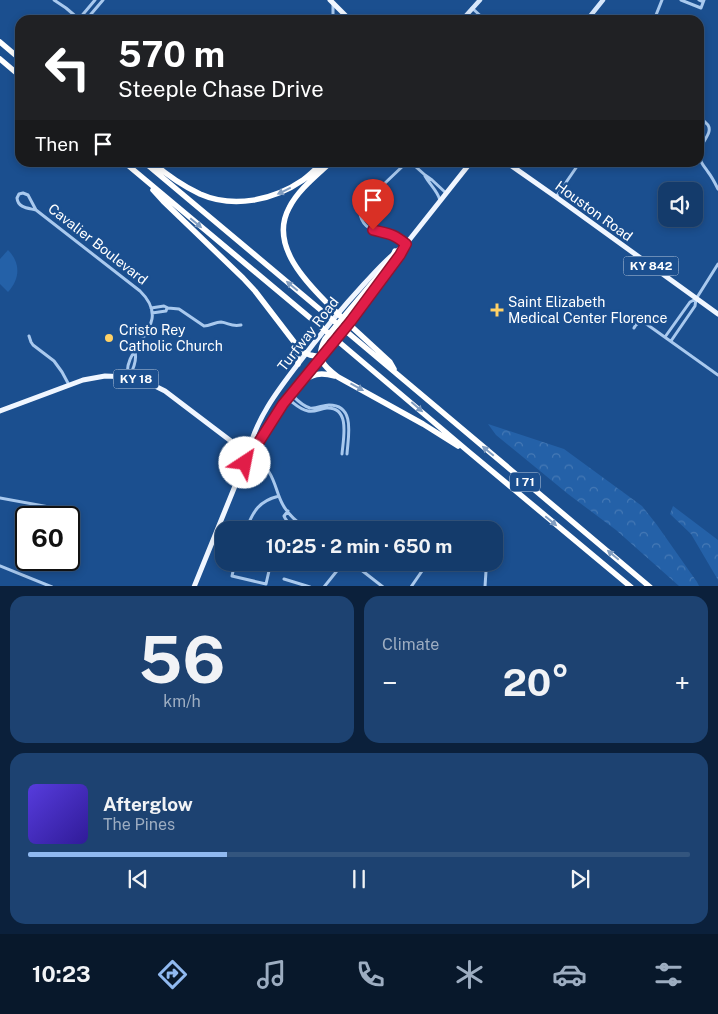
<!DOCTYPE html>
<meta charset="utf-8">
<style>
:root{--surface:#143b6b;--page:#1d4271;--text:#f1f3f6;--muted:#9dadc1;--line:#33557e;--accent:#90b9f0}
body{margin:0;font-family:"Public Sans",sans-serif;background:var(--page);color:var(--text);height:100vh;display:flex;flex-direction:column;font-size:19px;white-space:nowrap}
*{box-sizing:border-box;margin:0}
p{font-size:16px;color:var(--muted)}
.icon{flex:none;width:28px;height:28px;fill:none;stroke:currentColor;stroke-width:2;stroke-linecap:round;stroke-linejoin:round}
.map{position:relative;height:586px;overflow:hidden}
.panel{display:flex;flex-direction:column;gap:10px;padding:10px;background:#0b203b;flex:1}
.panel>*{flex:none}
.top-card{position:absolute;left:15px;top:15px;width:689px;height:152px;border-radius:15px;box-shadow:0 2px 8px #0003,0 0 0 1px var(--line);background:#202124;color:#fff;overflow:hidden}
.fabs{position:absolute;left:658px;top:182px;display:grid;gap:10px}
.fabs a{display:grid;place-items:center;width:45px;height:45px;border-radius:10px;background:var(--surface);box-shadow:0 2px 8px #0003,0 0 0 1px var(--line);font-size:25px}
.speed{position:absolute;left:15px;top:506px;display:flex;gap:10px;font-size:25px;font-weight:700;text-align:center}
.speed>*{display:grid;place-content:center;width:65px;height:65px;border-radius:50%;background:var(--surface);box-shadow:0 2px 8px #0003,0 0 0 1px var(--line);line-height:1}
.speed .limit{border:2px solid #111;border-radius:8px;background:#fff;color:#111}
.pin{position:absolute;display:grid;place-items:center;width:42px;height:42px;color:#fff;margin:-51px -21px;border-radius:50% 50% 50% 0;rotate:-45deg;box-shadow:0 0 5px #0007}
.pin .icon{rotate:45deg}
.me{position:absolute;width:55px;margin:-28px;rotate:34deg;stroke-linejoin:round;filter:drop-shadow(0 0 4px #0008)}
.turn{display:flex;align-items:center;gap:18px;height:105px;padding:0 20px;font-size:22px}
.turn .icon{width:65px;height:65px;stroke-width:2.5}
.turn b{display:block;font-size:35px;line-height:42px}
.then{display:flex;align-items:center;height:48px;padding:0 20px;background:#0003;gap:10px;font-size:19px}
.big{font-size:38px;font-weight:700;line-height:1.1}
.panel .tile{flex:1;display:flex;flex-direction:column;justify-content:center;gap:8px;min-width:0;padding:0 18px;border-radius:15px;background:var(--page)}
.panel .dial{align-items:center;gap:0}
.dial b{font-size:65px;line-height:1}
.song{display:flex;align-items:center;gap:15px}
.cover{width:60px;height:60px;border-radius:8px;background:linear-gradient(135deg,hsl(250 70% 55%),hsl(250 70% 35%))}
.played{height:5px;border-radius:2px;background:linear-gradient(90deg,var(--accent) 30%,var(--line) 30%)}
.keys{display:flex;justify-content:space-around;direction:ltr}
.heat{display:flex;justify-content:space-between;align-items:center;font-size:28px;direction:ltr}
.panel .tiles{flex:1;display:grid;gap:10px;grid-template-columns:1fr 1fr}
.tile:last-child{grid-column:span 2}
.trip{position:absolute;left:215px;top:521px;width:288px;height:50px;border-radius:15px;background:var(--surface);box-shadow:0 2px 8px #0003,0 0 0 1px var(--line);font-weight:700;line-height:50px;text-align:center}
.tabs{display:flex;height:80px;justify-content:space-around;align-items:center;background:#08182b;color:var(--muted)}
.tabs .icon{width:35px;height:35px}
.tabs .selected{color:var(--accent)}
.tabs b{font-size:22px;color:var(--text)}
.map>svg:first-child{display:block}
</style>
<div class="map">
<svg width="718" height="587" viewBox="0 0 718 587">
<defs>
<pattern id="forest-crowns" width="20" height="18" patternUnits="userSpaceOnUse" patternTransform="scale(1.25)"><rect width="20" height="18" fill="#2461a8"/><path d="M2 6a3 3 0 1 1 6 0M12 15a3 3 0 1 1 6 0" fill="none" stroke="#4579b5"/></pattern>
</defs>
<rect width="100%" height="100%" fill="#1b4f8f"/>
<path fill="#2461a8" d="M8,250C21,263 20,279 8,292L0,284V259Z"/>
<path fill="url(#forest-crowns)" d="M488,424L564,449L642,506L657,525L697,582L699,586H679L616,530L568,494L496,435Z
M673,506L718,540V580L691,534L670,514Z"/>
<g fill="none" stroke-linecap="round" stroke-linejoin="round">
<path stroke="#a9c9ee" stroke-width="3" d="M54,0L66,8L80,20
M681,0L701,8L704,0
M699,0L703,2
M333,3V20
M472,8L485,20
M79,19L95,0
M86,20L103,0
M654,20L662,0
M699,117C702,119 705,122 708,125C714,135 696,144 700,158C701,164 705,167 708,172C712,177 715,183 718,189
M425,176C430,185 437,190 440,200
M556,197L580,162
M36,210L28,195L23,193L19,194L17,198C18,208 28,208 36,210L140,291C176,326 121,346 128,377
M406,244C400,240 395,235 389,233C384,231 378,232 373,230C363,226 356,214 363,204L405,164L413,165L416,167L425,175L432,180L446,193
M151,308L164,306L168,308L179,309L204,326C210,326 215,322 221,322C229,323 231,327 241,325
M152,313L166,311L167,308
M634,328C636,323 639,322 645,323L718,375
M29,336L31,342L33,345L54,361L62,372L69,385
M665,337L690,302L696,299
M671,341L695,306L696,299L718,264
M129,377C133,370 137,360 135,352
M291,394C296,399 302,406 310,408C316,409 323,405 329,405C356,405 348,437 347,454
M288,399C294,403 300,410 308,411C314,413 321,408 327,408C351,407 343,440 342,454
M248,454C255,459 264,465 269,472C276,483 277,495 283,505C289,516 299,523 308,530
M0,498L71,511
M288,511L284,516L285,518L291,527L290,530
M246,530C253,511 259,501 279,496
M235,562L232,576L266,584L271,562
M351,562L383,587
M0,566L52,587
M284,579L310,587
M324,587L344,562
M411,587L422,571
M485,587L486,571"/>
<path stroke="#d6e6fa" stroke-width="4.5" d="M462,20L480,0
M587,20L603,0"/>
<path stroke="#f0f6ff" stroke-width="5" d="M330,0L350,20
M506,162L556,197L718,314
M0,411L83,380L105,376L129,377L147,382L165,391L248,454
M249,453C264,439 271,419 284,403C324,355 362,305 400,255L406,244L471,162
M194,587L248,454C255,420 278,390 298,364C319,336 341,309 364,284C378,269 390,255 406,244"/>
<path stroke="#fff" stroke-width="5.5" d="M0,42L20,59
M0,59L20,76
M124,162L321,327
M144,162L329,317
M152,162C167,175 183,186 200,194C234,209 274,200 303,180C310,175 317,168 323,162
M331,162C316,176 298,190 289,208C268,247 310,286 335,311
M153,190L163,201L243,278L255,291L301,351L310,355L321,357
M395,251L393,256L378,276L325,339C315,358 323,366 338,377L423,424L458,446
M352,327L390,362L394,369
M347,332L650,587
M339,342L469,452L631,587
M297,347L298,364
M300,383C313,374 319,372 335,376"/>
<path stroke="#fff" stroke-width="5.5" d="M335,311L352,327
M329,317L347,332
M321,327L339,342"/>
</g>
<defs><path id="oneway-solid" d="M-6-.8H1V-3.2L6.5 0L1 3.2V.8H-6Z" transform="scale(1.25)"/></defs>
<g fill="#829ec1">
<use href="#oneway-solid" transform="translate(284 191) rotate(154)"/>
<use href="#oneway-solid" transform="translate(196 223) rotate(40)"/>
<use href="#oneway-solid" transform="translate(292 286) rotate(-140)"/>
<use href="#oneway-solid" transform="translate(357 387) rotate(29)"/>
<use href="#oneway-solid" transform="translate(417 407) rotate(41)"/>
<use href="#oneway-solid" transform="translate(488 451) rotate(-140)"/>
<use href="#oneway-solid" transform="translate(551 521) rotate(40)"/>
<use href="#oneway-solid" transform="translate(613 555) rotate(-140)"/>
</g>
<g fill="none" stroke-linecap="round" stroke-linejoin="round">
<defs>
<path id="route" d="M245,463L248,454L257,445L283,404L351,321L400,255L406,244C392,233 389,234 373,230"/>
</defs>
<use href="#route" stroke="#92132f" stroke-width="12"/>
<use href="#route" stroke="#e11d48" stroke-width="9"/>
</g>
<g fill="#ffd166" stroke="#1b4f8f" stroke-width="2">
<path d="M494.5 302.5h5v5h5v5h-5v5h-5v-5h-5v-5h5z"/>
<circle cx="109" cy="338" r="5"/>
</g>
<g text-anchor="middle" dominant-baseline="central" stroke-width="5" stroke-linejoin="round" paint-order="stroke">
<g fill="#1b4f8f" stroke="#bbcadd" stroke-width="1">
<rect x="623.5" y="256.5" width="55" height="19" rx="4"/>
<rect x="113.5" y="369.5" width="45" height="19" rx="4"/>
<rect x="510" y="472.5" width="30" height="19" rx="4"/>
</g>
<g font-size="12" font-weight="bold" fill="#fff">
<text x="651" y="266">KY 842</text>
<text x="136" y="379">KY 18</text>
<text x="525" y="482">I 71</text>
</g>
<g font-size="14" fill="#fff" stroke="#1b4f8f">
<text transform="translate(594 211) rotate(36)">Houston Road</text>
<text transform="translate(98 244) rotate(38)">Cavalier Boulevard</text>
<text transform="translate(308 334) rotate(-52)">Turfway Road</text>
</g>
<g font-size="14" fill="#fff" stroke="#1b4f8f" text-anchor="start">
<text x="508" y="302">Saint Elizabeth<tspan x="508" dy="16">Medical Center Florence</tspan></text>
<text x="119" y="330">Cristo Rey<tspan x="119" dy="16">Catholic Church</tspan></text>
</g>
</g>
</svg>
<div class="fabs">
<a><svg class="icon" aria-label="sound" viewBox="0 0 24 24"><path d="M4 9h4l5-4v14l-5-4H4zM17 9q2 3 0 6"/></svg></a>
</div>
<div class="speed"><div class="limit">60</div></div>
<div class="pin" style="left:373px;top:230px;background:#d93025"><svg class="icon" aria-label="arrive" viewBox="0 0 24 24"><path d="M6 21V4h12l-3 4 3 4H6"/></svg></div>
<svg class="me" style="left:245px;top:463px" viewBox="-20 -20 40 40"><circle r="19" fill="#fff"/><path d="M0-13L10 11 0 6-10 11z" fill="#e11d48"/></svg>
<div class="trip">10:25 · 2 min · 650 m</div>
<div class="top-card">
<div class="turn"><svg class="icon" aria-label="left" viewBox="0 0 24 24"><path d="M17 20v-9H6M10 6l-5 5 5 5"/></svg><div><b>570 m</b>Steeple Chase Drive</div></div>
<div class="then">Then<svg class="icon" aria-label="arrive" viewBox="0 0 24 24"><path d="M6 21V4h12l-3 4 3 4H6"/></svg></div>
</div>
</div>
<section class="panel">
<div class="tiles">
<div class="tile dial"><b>56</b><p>km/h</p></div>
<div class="tile"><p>Climate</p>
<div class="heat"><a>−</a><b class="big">20°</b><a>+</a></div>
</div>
<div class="tile">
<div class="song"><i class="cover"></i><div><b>Afterglow</b><p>The Pines</p></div></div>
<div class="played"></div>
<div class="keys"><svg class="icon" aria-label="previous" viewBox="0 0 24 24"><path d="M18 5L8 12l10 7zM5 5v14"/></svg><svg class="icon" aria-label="pause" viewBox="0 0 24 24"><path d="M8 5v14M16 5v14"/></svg><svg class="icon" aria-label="next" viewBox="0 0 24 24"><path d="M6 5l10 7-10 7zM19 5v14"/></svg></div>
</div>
</div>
</section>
<nav class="tabs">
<b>10:23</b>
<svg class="icon selected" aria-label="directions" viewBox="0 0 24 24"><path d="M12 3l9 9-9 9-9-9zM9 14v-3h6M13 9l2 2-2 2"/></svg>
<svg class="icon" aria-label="music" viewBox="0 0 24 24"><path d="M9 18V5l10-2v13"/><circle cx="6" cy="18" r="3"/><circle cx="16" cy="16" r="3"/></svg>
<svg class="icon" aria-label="phone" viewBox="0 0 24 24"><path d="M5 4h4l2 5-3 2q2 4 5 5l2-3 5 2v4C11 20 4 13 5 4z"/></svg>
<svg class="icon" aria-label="climate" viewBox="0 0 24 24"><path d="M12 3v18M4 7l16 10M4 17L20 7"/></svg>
<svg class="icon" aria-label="car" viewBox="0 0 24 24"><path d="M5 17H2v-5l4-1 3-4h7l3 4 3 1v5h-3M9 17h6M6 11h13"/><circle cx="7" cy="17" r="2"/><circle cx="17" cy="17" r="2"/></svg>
<svg class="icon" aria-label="filters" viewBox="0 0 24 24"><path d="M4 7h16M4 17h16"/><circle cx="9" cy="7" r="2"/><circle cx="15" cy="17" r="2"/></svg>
</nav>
